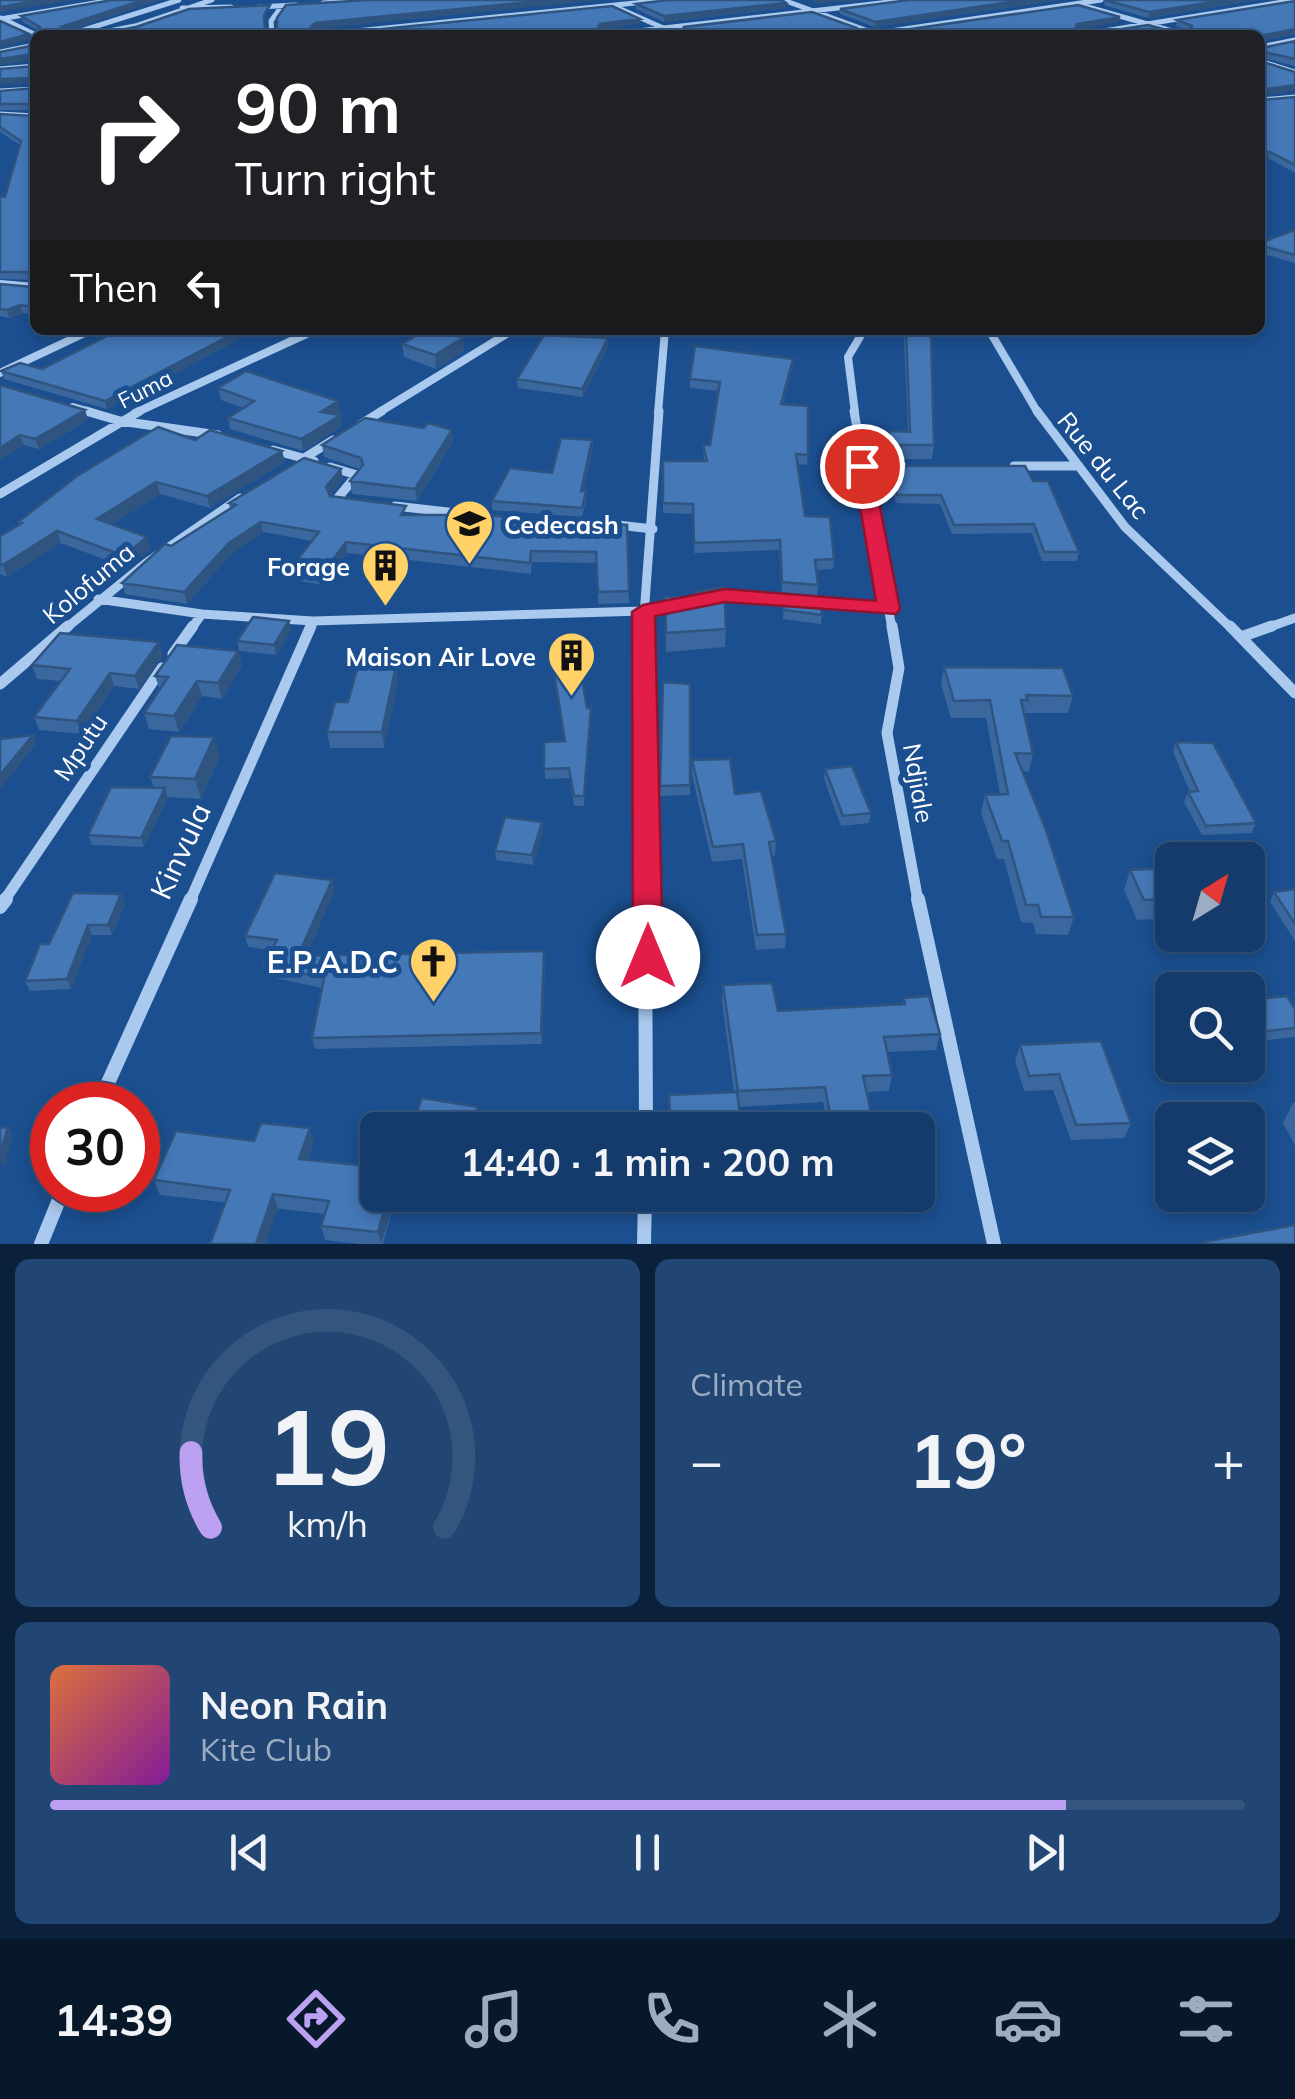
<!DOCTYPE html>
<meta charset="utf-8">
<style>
:root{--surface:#143b6b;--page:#214673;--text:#f1f3f6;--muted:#9dadc1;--line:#33557e;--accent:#bca0f2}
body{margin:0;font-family:Mulish,sans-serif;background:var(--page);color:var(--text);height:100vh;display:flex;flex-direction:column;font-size:38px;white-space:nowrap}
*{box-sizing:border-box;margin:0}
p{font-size:32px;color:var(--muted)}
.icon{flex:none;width:55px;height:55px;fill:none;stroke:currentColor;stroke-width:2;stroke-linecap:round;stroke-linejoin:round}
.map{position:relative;height:1244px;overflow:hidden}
.panel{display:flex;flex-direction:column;gap:15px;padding:15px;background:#0b203b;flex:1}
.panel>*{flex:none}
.top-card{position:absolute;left:30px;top:30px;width:1235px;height:305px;border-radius:15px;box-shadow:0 5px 15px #0003,0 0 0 2px var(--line);background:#202124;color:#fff;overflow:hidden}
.needle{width:65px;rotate:37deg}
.fabs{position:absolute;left:1155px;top:842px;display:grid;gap:20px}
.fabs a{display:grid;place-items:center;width:110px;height:110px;border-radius:15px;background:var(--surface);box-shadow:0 5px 15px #0003,0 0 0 2px var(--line);font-size:50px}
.speed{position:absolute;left:30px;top:1082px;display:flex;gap:20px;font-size:50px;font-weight:700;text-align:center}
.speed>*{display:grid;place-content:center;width:130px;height:130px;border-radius:50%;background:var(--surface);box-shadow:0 5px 15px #0003,0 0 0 2px var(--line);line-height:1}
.speed .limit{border:15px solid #d22;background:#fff;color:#111}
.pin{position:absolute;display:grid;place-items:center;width:85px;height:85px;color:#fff;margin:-42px;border:5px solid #fff;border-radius:50%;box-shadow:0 2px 10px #0007}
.me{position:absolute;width:110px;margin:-55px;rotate:0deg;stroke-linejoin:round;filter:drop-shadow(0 0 8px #0008)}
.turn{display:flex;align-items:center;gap:35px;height:210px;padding:0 40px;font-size:45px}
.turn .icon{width:130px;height:130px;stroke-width:2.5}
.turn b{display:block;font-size:70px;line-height:85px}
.then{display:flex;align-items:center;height:95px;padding:0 40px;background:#0003;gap:20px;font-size:38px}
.big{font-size:75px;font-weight:700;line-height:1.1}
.panel .widget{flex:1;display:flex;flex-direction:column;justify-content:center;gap:15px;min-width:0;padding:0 35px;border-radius:15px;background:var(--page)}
.panel .dial{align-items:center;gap:0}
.dial svg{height:260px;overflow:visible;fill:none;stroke:var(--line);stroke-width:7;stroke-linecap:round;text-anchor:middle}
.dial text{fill:var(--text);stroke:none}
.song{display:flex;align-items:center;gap:30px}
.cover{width:120px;height:120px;border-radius:15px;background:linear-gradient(135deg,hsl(20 70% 55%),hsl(290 70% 35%))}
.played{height:10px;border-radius:5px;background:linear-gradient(90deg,var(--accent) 85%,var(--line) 85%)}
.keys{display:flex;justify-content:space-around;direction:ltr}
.heat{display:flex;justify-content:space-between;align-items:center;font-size:55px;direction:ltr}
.panel .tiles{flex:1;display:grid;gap:15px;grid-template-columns:1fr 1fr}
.widget:last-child{grid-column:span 2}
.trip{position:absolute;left:360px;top:1112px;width:575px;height:100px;border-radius:15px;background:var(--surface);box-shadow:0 5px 15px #0003,0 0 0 2px var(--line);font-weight:700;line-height:100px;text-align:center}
.dock{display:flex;height:160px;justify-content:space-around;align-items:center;background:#08182b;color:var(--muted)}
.dock .icon{width:70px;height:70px}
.dock .on{color:var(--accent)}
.dock b{font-size:45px;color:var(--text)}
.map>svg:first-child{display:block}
</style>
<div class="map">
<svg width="1295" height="1244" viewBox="0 0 1295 1244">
<rect width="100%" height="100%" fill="#1b4f8f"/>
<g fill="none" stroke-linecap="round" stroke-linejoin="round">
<path stroke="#a9c9ee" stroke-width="5" d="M783,0L871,32
M323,3L368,0
M1081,5L1186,35
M258,7L296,5
M616,7L679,35
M182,8L231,7
M1,18L36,35
M0,19L112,0
M68,35L179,0
M88,35L135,26L212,0
M272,35L271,21L282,6
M316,35L665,0
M603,35L907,0
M863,35L1101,0
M1079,35L1295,0
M1260,47L1295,40
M0,52L35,45
M1260,61L1295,72
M0,69L35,66
M0,91L35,89
M1260,100L1295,97
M0,114L35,116"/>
<path stroke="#a9c9ee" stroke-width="8" d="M0,284L35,287
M989,330L1038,413
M0,373L91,330
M73,407L94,413
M135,413L315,330
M378,413L513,330
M658,413L665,330
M855,413L848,357L864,330"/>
<path stroke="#a9c9ee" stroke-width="9" d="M86,411L120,421L218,435
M854,411L892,629
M1037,411L1125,527L1232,629
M361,424L382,411
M273,450L314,461
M301,460L333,440
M1014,466H1079
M330,467L357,475L336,500L344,501
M863,467L902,466
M0,494L140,411
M395,506L483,516
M609,524L653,529
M715,597L793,601
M98,599L202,614L313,621L643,611L674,605
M810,603L888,609
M65,629L146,563L240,498
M191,629L202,614
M310,629L313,621
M643,629L659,411
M1264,629L1295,618"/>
<path stroke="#a9c9ee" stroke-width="11" d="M643,626L645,901
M892,626L899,668L887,733L918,901
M1230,626L1295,693
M1241,637L1272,626
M173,654L193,626
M0,684L68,626
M4,901L162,668
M190,901L311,626"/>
<path stroke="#a9c9ee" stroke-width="14" d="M645,899L646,1130
M918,899L994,1244
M0,907L6,899
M98,1105L191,899
M41,1244L63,1190
M644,1244L645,1195"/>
</g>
<path fill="#3a679d" d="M112,0H160L63,32L39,31L23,22L21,16Z
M909,0H1058L875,27L840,14V9Z
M1105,0H1256L1148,18L1104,5Z
M1295,1V34L1260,41L1190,31L1176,26L1177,20Z
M786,3V8L664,22L636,9V4Z
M1295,41V66L1260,57V46L1262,48Z
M35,88V110H0V91Z
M1260,96L1262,100L1295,97V173L1268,158L1260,160Z
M0,114L33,116L35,114V280L0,279V196L5,197L20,145L0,132Z
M1295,230V263L1260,253V243Z
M0,284L33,287L35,285V315L23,313L9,318L0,316Z
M119,330H257L107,409L4,379L1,371L42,369Z
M905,330L934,445L932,459H888L889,431L908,432L904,340Z
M608,338V346L583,397L518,388L517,379Z
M402,344L464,351L436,369L404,357Z
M792,368L783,404L808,455L807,465L797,464L805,516L834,559L833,569L816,570L818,585L817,595L782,592L779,550L694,553L693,514L663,513V461H704L703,445H710L718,391L690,388V379Z
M0,385L85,410L88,420L39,449L24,445L0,460Z
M218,388L338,401L340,413L337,414L342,426L303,451L230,429L228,418L244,408L221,400Z
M195,440L282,451L285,462L210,508L160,494L112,524L151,549L127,568L61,543L7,577L0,574V536L19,525L18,522Z
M592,440L593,448L583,491H586V500L582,517L492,510V501L552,473Z
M453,442L417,501L352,494L350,481L360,469L324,457L322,445Z
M889,466L1033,481L1079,552L1077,561H1042L1032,533L952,534L940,504L896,503L888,475Z
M341,469L343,479L330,496L407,515L627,525L629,603L598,604L597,563L532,562L531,574L347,553L324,585L293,580L290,569L312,541L263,532L231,554L187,604L125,594L122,583L230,509L229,503Z
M665,597L726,629L725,647L666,652Z
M784,600L822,615L821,624L783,619Z
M289,621L291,630L276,655L239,651L237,641Z
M159,642L163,655L139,689L114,686L82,734L39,730L34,717L61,681L37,679L32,665Z
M238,651L242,666L222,699L202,696L179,732L149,729L144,713L160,690L155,676Z
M551,654L591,718L584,806H574L570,778L545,779L544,742L564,741Z
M944,667L1073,696L1068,713H1024L1033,754L1029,772L1022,771L1074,917L1068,935L1036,934L1033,923L1021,922L1004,859H997L981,813L985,795H1000L986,718H951L941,684Z
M398,681L384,748H330L327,732L348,702Z
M663,682L690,684V795L660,796Z
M1176,742L1256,823L1252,833L1202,835L1184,802L1188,792H1190L1173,752Z
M220,756L201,799L168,797L144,847L92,845L88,835L154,788L150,777Z
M692,760L735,794L776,841L775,856H772L786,934L785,948L756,950L742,859L712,862L692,775Z
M825,769L871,813L869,823L841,826L824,779Z
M542,822L543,832L533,865L496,860L495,851Z
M1172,868V918L1137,920L1124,890L1130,870Z
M332,880L334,891L306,956L545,962L542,1044L315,1049L312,1038L322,988L266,976L263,965L271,950L248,947L245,936Z
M1295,889V941L1270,902L1274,892Z
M125,904L112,935H92L71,989L30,991L25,981L49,944Z
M723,985L778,1011L902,1004L904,998L940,1034L936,1050L887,1052L892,1075L889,1091L866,1092L875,1130H828L823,1102L739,1107L742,1130H669V1095L734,1092L722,1001Z
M1248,1000L1295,1009V1037L1248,1042Z
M1020,1045L1131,1123L1124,1138L1071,1140L1053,1090L1024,1091L1015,1061Z
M1293,1103H1295V1145L1283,1123Z
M254,1141L314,1142L308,1160L378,1195H396L383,1244H359L325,1240L321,1226L325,1214L160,1195L154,1180Z"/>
<path fill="#305480" d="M41,0H74L0,12V7Z
M143,0H160L62,33L61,27Z
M551,0H602L315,29L310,35L309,29L315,23Z
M814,0H863L814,4Z
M1024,0H1058L875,27V22Z
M1226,0H1256L1148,18L1149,12Z
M786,3V8L664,22V16Z
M1120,17L1119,22L1076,30L1073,35L1077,24Z
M640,19V24L600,30L597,35V29L600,24Z
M1295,29V34L1260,41V36Z
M29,34L31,39L0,48V42Z
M33,54L34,60L0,65V59Z
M34,77L35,83L0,85V79Z
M1295,85L1294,91L1260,96V90Z
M1270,152L1268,158L1260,160V153Z
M20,305L23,313L9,318L7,310Z
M240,330H257L107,409L105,401Z
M463,338L464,351L436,369L435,355Z
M608,338V346L583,397L582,389Z
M793,359L792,368L780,413L781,404Z
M338,401L340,413L323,423L321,412Z
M85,410L88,420L39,449L35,439Z
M341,415L342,426L303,451L301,439Z
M452,430L453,442L417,501L415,489Z
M20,435L24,445L0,460V448Z
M592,440L593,448L582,500L581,491Z
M282,451L285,462L210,508L207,496Z
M341,469L343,479L328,498L326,487Z
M156,482L160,494L101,531L97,519Z
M261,522L263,532L231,554L187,604L184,592L229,543Z
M57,531L61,543L7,577L3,565Z
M147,537L151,549L127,568L124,556Z
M346,542L347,553L324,585L322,574Z
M289,621L291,630L276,655L274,645Z
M159,642L163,655L139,689L135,676Z
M238,651L242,666L222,699L218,683Z
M396,666L398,681L384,748L382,732Z
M110,673L114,686L82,734L77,721Z
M197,681L202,696L179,732L174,716Z
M591,708V718L584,806V796Z
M33,735L36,744L0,790V775Z
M214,737L220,756L201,799L195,779Z
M165,788L168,798L144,847L141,838Z
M542,822L543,832L533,865L532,855Z
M332,880L334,891L301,967L298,956Z
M121,894L125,904L112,935L108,925Z
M88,925L92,935L71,989L67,979Z
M544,951L545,962L542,1044L541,1033Z
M478,1107L479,1117L475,1130H471Z
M8,1127L13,1137L4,1167L0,1160V1153Z
M310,1128L314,1142L303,1173L299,1159Z
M273,1194L278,1209L266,1244H256Z
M388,1195H396L381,1244L378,1232Z"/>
<path fill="#4478b7" stroke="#305480" stroke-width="2.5" d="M0,0H41L0,7Z
M112,0H143L61,27L64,35H38L40,27L21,16Z
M369,0H551L315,23L309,29L314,35H273L277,31V18L286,5Z
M668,0H782L786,3L664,16L636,4Z
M909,0H1024L875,22L840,9Z
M1105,0H1226L1149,12Z
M1295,1V29L1260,36L1188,35L1192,26L1177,20Z
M270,5L264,15L265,30L272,35H91L136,27L189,9Z
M1078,5L1120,17L1077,24L1074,32L1078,35H869Z
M612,6L640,19L600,24L597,29L601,35H322Z
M812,12L857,28L864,35H679L684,27Z
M0,21L29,34L0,42Z
M1148,25L1185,35H1083Z
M662,29L677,35H606Z
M81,32L87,35H66Z
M1295,41V59L1260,51V46L1262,48Z
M35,45V56L33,54L0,59V52Z
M1260,61L1295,72V85L1260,90Z
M35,66V78L0,79V69Z
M35,88V105L34,104H0V91Z
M1260,96L1262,100L1295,97V165L1270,152L1260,153Z
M0,114L33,116L35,114V274L33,272H0V196L5,197L21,141L0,127Z
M1295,230V255L1260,245V243Z
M0,284L33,287L35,285V307L20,305L7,310L0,309Z
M119,330H240L105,401L1,371L20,363L42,369Z
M426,330H439L463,338L435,355L402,344Z
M906,330H928L931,338L934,445H890L889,431L910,432Z
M544,335L608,338L582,389L517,379Z
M695,346L793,359L781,404L808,406V455L796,454L805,516L830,517L834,559L815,560L818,585L782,582L780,540L694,543L693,504L663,503V461H707L703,445H710L720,382L690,379Z
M246,371L338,401L321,412L341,415L301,439L228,418L254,401L218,388Z
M0,385L85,410L35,439L20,435L0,448Z
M365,418L423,428L429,423L452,430L415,489L350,481L363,465L361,458L322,445Z
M158,427L195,440L210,430L282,451L207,496L156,482L97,519L147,537L124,556L57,531L3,565L0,564V536L22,523L18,522L77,476Z
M561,438L592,440L581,491H586L582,508L492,501L510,468L552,473Z
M304,458L341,469L326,487L330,496L406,506L401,515H483L627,525L629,591L598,592L596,552L531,551L530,563L346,542L322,574L290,569L319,532L261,522L229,543L184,592L122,583L165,544L171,546L236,505L229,503Z
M889,466H1025L1033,481H1048L1079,552H1044L1034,524L954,525L941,495H897Z
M724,587L726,629L666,633L665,597H695V592Z
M784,600L820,602L822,615L784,610Z
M253,617L289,621L274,645L237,641Z
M60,633L159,642L135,676L110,673L77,721L34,717L70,669L32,665Z
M177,645L238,651L218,683L197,681L174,716L144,713L168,677L155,676Z
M551,654L579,660L587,708H591L584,796H574L569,768L544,769V742L565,741Z
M358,666H396L382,732H327L335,702H348Z
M944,667L1063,668L1073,696L1026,695L1028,700H1021L1033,754L1015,753L1046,830L1074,917H1041L1038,905H1026L1008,841H1002L985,795L1008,794L990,700L954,701Z
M663,682L690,684V785L660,786Z
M33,735L0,775V739Z
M171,736L214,737L195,779L150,777Z
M1176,742L1213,743L1256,823L1206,826L1188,792L1198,791Z
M730,759L735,794L761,791L776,841L769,842L786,934L757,935L743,844L713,847L692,760Z
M852,766L871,813L843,816L825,769Z
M111,787L165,788L141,838L88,835Z
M505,817L542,822L532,855L495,851Z
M1172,868V899L1144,900L1130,870Z
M275,873L332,880L298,956L544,951L541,1033L312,1038L324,978L263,965L277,940L245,936Z
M1295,889V924L1274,892Z
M73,893L121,894L108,925H88L67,979L25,981L40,944H49Z
M772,983L778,1011L905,1004L904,998L929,996L940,1034L884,1037L892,1075L863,1076L875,1130H833L825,1087L738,1091L723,985Z
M1287,996L1295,1009V1028L1248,1033V1000Z
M1101,1041L1131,1123L1076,1125L1059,1074L1029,1076L1020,1045Z
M737,1092L742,1130H671L669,1095Z
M422,1098L478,1107L471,1130H410Z
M261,1123L310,1128L299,1159L378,1167V1195H388L378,1232L321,1226L329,1201L273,1194L256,1244H210L230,1190L154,1180L176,1131L254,1141Z
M8,1127L0,1153V1128Z
M1295,1225V1244H1206L1204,1242Z"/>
<path fill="#e11d48" stroke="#92132f" stroke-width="2.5" d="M862,461L872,466L900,609L896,614L725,602L655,616L663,957L658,965L648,969L637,965L633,957L632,612L643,605L725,589L876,601L853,466Z"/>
<defs>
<symbol id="school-pin" viewBox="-11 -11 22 30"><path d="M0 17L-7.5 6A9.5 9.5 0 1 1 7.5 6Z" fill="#ffd166" stroke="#1b4f8f"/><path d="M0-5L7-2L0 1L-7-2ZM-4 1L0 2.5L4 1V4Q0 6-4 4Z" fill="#111"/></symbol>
<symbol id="building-pin" viewBox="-11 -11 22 30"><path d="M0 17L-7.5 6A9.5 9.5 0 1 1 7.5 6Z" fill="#ffd166" stroke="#1b4f8f"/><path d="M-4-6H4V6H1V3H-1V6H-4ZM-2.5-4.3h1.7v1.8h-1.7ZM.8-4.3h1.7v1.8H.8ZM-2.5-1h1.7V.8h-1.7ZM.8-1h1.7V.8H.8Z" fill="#111"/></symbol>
<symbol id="church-pin" viewBox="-11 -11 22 30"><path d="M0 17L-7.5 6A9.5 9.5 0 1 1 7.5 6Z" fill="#ffd166" stroke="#1b4f8f"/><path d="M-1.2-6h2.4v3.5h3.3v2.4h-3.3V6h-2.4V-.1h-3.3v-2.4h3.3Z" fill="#111"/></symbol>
</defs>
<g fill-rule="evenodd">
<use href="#school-pin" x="442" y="496" width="55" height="75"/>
<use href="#building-pin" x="358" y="538" width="55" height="75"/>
<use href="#building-pin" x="544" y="628" width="55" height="75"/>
<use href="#church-pin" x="406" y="934" width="55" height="75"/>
</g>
<g text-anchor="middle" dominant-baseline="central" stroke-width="10" stroke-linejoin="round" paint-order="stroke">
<g font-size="22" fill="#fff" stroke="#1b4f8f">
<text transform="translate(145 389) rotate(-27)">Fuma</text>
</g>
<g font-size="25" fill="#fff" stroke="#1b4f8f">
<text transform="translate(1104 465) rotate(51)">Rue du Lac</text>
<text transform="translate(88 583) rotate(-40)">Kolofuma</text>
<text transform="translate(80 747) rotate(-56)">Mputu</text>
<text transform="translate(919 783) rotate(80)">Ndjiale</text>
</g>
<g font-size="25" font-weight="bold" fill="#fff" stroke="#1b4f8f" text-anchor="end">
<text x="504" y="524" text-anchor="start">Cedecash</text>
<text x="350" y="566">Forage</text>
<text x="536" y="656">Maison Air Love</text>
</g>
<g font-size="30" fill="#fff" stroke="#1b4f8f">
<text transform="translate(180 851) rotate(-65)">Kinvula</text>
</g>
<g font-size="30" font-weight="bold" fill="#fff" stroke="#1b4f8f" text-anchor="end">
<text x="398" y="962">E.P.A.D.C</text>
</g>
</g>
</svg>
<div class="fabs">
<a><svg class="needle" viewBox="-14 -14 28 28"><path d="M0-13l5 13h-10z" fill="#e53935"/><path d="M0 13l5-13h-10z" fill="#9dadc1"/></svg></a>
<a><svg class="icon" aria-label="search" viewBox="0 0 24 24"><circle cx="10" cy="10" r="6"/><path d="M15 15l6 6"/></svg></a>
<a><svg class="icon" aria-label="layers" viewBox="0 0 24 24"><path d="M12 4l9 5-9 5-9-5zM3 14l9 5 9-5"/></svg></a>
</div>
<div class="speed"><div class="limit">30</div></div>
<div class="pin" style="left:862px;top:466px;background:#d93025"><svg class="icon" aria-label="arrive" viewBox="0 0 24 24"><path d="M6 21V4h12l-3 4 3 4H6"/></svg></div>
<svg class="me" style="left:648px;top:957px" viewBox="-20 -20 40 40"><circle r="19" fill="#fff"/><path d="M0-13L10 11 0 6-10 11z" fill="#e11d48"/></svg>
<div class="trip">14:40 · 1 min · 200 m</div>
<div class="top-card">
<div class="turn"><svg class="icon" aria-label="right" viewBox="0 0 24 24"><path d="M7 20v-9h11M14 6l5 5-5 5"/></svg><div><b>90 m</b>Turn right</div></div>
<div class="then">Then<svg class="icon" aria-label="left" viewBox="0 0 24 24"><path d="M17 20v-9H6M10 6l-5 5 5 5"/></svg></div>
</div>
</div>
<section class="panel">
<div class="tiles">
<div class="widget dial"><svg viewBox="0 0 100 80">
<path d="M14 69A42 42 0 1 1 86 69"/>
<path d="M14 69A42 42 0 0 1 8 46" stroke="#bca0f2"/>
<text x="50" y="56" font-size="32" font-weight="700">19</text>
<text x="50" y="72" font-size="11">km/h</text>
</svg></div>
<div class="widget"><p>Climate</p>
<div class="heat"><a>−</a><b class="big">19°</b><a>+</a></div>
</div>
<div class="widget">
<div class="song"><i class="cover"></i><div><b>Neon Rain</b><p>Kite Club</p></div></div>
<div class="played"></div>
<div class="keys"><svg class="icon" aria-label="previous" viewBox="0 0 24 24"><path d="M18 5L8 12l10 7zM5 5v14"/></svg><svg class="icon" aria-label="pause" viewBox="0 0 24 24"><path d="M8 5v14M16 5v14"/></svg><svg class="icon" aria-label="next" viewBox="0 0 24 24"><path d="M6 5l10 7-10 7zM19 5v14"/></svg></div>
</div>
</div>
</section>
<nav class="dock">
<b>14:39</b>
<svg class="icon on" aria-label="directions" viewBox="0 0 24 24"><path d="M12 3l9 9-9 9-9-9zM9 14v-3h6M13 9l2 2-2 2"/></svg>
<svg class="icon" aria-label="music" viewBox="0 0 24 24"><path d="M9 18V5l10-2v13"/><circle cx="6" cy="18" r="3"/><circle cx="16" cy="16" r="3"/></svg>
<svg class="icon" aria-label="phone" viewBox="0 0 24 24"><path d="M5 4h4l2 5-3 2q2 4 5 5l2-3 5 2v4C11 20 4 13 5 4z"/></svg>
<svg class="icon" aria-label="climate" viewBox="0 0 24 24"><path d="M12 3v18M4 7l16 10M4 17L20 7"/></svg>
<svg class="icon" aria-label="car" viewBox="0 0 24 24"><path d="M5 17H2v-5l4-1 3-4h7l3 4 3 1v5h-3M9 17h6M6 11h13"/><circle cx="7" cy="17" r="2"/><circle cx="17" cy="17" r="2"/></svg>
<svg class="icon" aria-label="filters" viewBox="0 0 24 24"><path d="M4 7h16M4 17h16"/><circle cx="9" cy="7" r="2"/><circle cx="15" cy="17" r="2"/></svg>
</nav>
